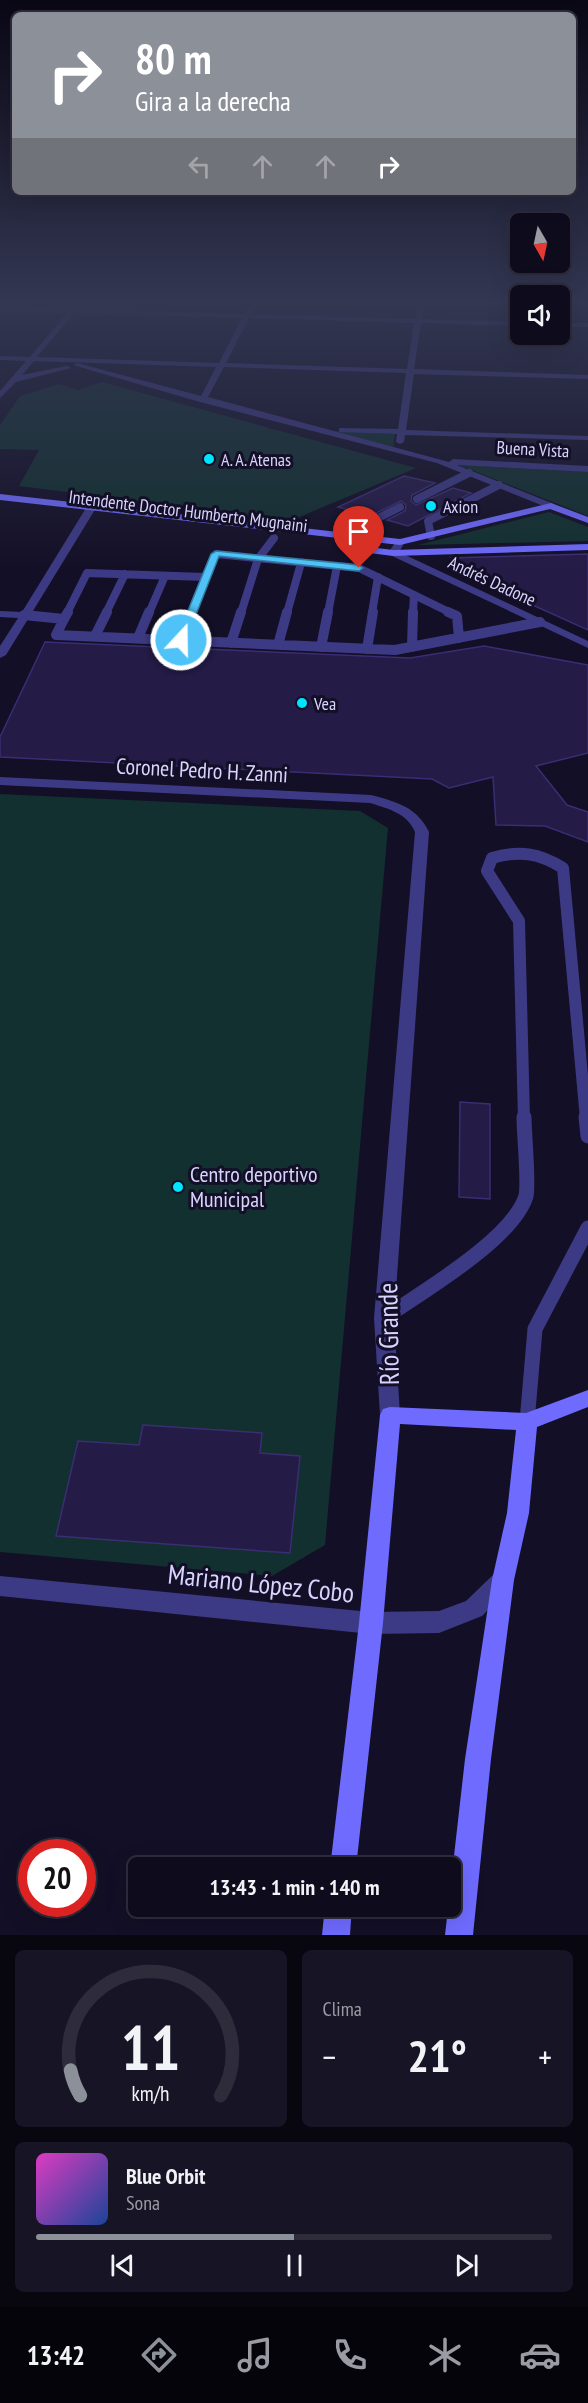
<!DOCTYPE html>
<html lang="es">
<meta charset="utf-8">
<style>
:root{--surface:#0e0b1c;--page:#171425;--text:#f1f3f6;--muted:#9b9ba3;--line:#2e2b3b;--accent:#8c9099}
body{margin:0;font-family:"PT Sans Narrow",sans-serif;background:var(--page);color:var(--text);height:100vh;display:flex;flex-direction:column;font-size:22px;white-space:nowrap}
*{box-sizing:border-box;margin:0}
p{font-size:20px;color:var(--muted)}
.icon{flex:none;width:33px;height:33px;fill:none;stroke:currentColor;stroke-width:2;stroke-linecap:round;stroke-linejoin:round}
.map{position:relative;height:1935px;overflow:hidden}
.details{display:flex;flex-direction:column;gap:15px;padding:15px;background:#08060f;flex:1}
.details>*{flex:none}
.guide{position:absolute;left:12px;top:12px;width:564px;height:183px;border-radius:9px;box-shadow:0 6px 24px #0002,0 0 0 2px var(--line);background:#8c9099;color:#fff;overflow:hidden}
.needle{width:39px;rotate:171deg}
.tools{position:absolute;left:510px;top:213px;display:grid;gap:12px}
.tools a{display:grid;place-items:center;width:60px;height:60px;border-radius:9px;background:var(--surface);box-shadow:0 6px 24px #0002,0 0 0 2px var(--line);font-size:30px}
.speed{position:absolute;left:18px;top:1839px;display:flex;gap:12px;font-size:30px;font-weight:700;text-align:center}
.speed>*{display:grid;place-content:center;width:78px;height:78px;border-radius:50%;background:var(--surface);box-shadow:0 6px 24px #0002,0 0 0 2px var(--line);line-height:1}
.speed .limit{border:9px solid #d22;background:#fff;color:#111}
.pin{position:absolute;display:grid;place-items:center;width:51px;height:51px;color:#fff;margin:-62px -26px;border-radius:50% 50% 50% 0;rotate:-45deg;box-shadow:0 0 6px #0007}
.pin .icon{rotate:45deg}
.me{position:absolute;width:66px;margin:-33px;rotate:21deg;stroke-linejoin:round;filter:drop-shadow(0 0 4px #0008)}
.turn{display:flex;align-items:center;gap:21px;height:126px;padding:0 24px;font-size:27px}
.turn .icon{width:78px;height:78px;stroke-width:2.5}
.turn b{display:block;font-size:42px;line-height:51px}
.lanes{display:flex;align-items:center;height:57px;padding:0 24px;background:#0003;justify-content:center;gap:30px;direction:ltr}
.lanes .off{opacity:.35}
.big{font-size:45px;font-weight:600;line-height:1.1}
.details .widget{flex:1;display:flex;flex-direction:column;justify-content:center;gap:9px;min-width:0;padding:0 21px;border-radius:9px;background:var(--page)}
.details .dial{align-items:center;gap:0}
.dial svg{height:156px;overflow:visible;fill:none;stroke:var(--line);stroke-width:7;stroke-linecap:round;text-anchor:middle}
.dial text{fill:var(--text);stroke:none}
.song{display:flex;align-items:center;gap:18px}
.cover{width:72px;height:72px;border-radius:9px;background:linear-gradient(135deg,hsl(310 70% 55%),hsl(220 70% 35%))}
.played{height:6px;border-radius:3px;background:linear-gradient(90deg,var(--accent) 50%,var(--line) 50%)}
.keys{display:flex;justify-content:space-around;direction:ltr}
.heat{display:flex;justify-content:space-between;align-items:center;font-size:33px;direction:ltr}
.details .tiles{flex:1;display:grid;gap:15px;grid-template-columns:1fr 1fr}
.widget:last-child{grid-column:span 2}
.trip{position:absolute;left:128px;top:1857px;width:333px;height:60px;border-radius:9px;background:var(--surface);box-shadow:0 6px 24px #0002,0 0 0 2px var(--line);font-weight:600;line-height:60px;text-align:center}
.tabs{display:flex;height:96px;justify-content:space-around;align-items:center;background:#06040b;color:var(--muted)}
.tabs .icon{width:42px;height:42px}
.tabs .current{color:var(--accent)}
.tabs b{font-size:27px;color:var(--text)}
.map>svg:first-child{display:block}
</style>
<div class="map">
<svg width="588" height="1935" viewBox="0 0 588 1935">
<rect width="100%" height="100%" fill="#130f26"/>
<path fill="#12302f" d="M102,382L416,468L292,520L19,486L39,450L0,449V425L20,396L59,384L78,390Z
M328,431L395,434L393,447Z
M459,465L588,472V516Z
M549,512L588,527V541L418,545Z
M0,794L360,811L388,828L325,1545L272,1576L0,1552Z"/>
<path fill="#241b47" stroke="#3b2d73" stroke-width="1.5" d="M404,476L435,483L412,495L411,501L416,505L453,488L471,493L408,526L387,520L405,511L406,505L401,501L370,516L338,507Z
M588,554V630L517,598L522,596L452,558Z
M45,642L410,658L484,646L588,665V753L536,766L567,805L588,812V842L545,826L496,825L493,777L449,788L432,779L0,757V737Z
M460,1102L490,1104V1199L459,1197Z
M143,1425L262,1433L260,1453L300,1456L290,1553L56,1536L78,1441L139,1445Z"/>
<g fill="none" stroke-linecap="round" stroke-linejoin="round">
<path stroke="#3d3a85" stroke-width="8" d="M417,499L469,473
M431,536L428,521L499,485
M341,537L400,507
M67,613L87,573L205,577L216,554L359,568L451,613
M106,613L125,574
M149,613L165,576
M191,613L205,577
M241,613L258,559L274,538
M287,613L301,563
M328,613L337,566
M372,613L378,577
M413,613L414,595"/>
<path stroke="#3d3a85" stroke-width="10" d="M448,612L457,616L459,638
M24,615L64,619L56,635L395,650L540,622
M64,619L68,612
M95,636L107,612
M138,638L149,612
M181,640L192,612
M231,643L241,612
M278,645L287,612
M321,647L328,612
M412,647L413,612
M367,649L373,612"/>
<path stroke="#3d3a85" stroke-width="12" d="M524,1119L519,921L487,871L492,858C519,850 539,853 563,868L586,1119"/>
<path stroke="#3d3a85" stroke-width="15" d="M586,1117L588,1136
M384,1318C422,1292 513,1239 526,1196C529,1182 524,1134 524,1117
M527,1422L535,1329L588,1228"/>
<path fill="#3d3a85" fill-rule="evenodd" d="M79,300H85L78,309L244,314L252,300H258L251,314L415,319L418,300H424L422,319L520,322V326L421,323L414,369L588,375V379L414,374L406,430L588,436V440L405,435L404,442L400,444L396,442L397,434L339,432V428H342L398,429L406,373L224,367L208,397L449,462L453,459L588,466V472L457,465L554,504L556,506L551,509L437,463L200,402L73,365L77,363L201,396L216,367L34,361L22,375L67,366L71,368L16,382L0,398V391L26,361L0,360V356L30,357L67,313L0,311V307L71,309ZM74,313L242,318L219,363L37,357ZM249,318L414,323L407,369L226,363Z
M560,323H588V327H560Z
M91,505L96,508L6,655L0,658V646L18,618L0,617V611L22,612L86,508Z
M397,540L405,542L399,552L588,641V648L390,555L388,553Z
M0,777L371,795C397,802 417,807 429,832L394,1318L400,1415L397,1421L390,1423L383,1421L380,1415L374,1318L415,832C407,813 389,809 370,803L0,785Z
M503,1570L511,1573L514,1580L511,1587L482,1616L439,1633L371,1634L0,1596V1576L371,1612L439,1611L466,1601L495,1573Z"/>
<path fill="#6f6bff" fill-rule="evenodd" d="M0,494L400,539L551,503L588,517V523L550,509L400,545L0,500Z
M588,544V550L393,556L354,551L349,548L354,545L393,550Z
M588,1390V1407L537,1427L529,1513L514,1580L491,1759L473,1935H445L465,1759L492,1580L507,1513L516,1430L400,1424L383,1623L356,1868H330L359,1623L380,1415L383,1409L390,1407L526,1413Z
M325,1906H352L350,1935H322Z"/>
</g>
<linearGradient id="sky" x2="0" y2="1"><stop stop-color="#0a0815"/><stop offset="0.53" stop-color="#333752"/><stop offset="1" stop-color="#333752" stop-opacity="0"/></linearGradient>
<rect width="588" height="571" fill="url(#sky)"/>
<path fill="#4fc3f7" stroke="#337fa1" stroke-width="1.5" d="M216,551L359,565L363,568L359,571L219,556L186,640L178,642L176,640L211,554Z"/>
<g fill="#00e5ff" stroke="#130f26" stroke-width="2">
<circle cx="209" cy="459" r="6"/>
<circle cx="431" cy="506" r="6"/>
<circle cx="302" cy="703" r="6"/>
<circle cx="178" cy="1187" r="6"/>
</g>
<g text-anchor="middle" dominant-baseline="central" stroke-width="6" stroke-linejoin="round" paint-order="stroke">
<g font-size="18" fill="#d9d4ff" stroke="#130f26">
<text transform="translate(533 449) rotate(3)">Buena Vista</text>
<text transform="translate(188 511) rotate(7)">Intendente Doctor Humberto Mugnaini</text>
<text transform="translate(492 581) rotate(25)">Andrés Dadone</text>
</g>
<g font-size="18" fill="#d9d4ff" stroke="#130f26" text-anchor="start">
<text x="221" y="459">A. A. Atenas</text>
<text x="443" y="506">Axion</text>
<text x="314" y="703">Vea</text>
</g>
<g font-size="22" fill="#d9d4ff" stroke="#130f26">
<text transform="translate(202 770) rotate(3)">Coronel Pedro H. Zanni</text>
</g>
<g font-size="22" fill="#d9d4ff" stroke="#130f26" text-anchor="start">
<text x="190" y="1174">Centro deportivo<tspan x="190" dy="25">Municipal</tspan></text>
</g>
<g font-size="27" fill="#d9d4ff" stroke="#130f26">
<text transform="translate(388 1334) rotate(-91)">Río Grande</text>
<text transform="translate(261 1583) rotate(6)">Mariano López Cobo</text>
</g>
</g>
</svg>
<div class="tools">
<a><svg class="needle" viewBox="-14 -14 28 28"><path d="M0-13l5 13h-10z" fill="#e53935"/><path d="M0 13l5-13h-10z" fill="#9b9ba3"/></svg></a>
<a><svg class="icon" aria-label="sound" viewBox="0 0 24 24"><path d="M4 9h4l5-4v14l-5-4H4zM17 9q2 3 0 6"/></svg></a>
</div>
<div class="speed"><div class="limit">20</div></div>
<div class="pin" style="left:359px;top:568px;background:#d93025"><svg class="icon" aria-label="arrive" viewBox="0 0 24 24"><path d="M6 21V4h12l-3 4 3 4H6"/></svg></div>
<svg class="me" style="left:181px;top:640px" viewBox="-20 -20 40 40"><circle r="17" fill="#4fc3f7" stroke="#fff" stroke-width="3"/><path d="M0-11L8 9 0 5-8 9z" fill="#fff"/></svg>
<div class="trip">13:43 · 1 min · 140 m</div>
<div class="guide">
<div class="turn"><svg class="icon" aria-label="right" viewBox="0 0 24 24"><path d="M7 20v-9h11M14 6l5 5-5 5"/></svg><div><b>80 m</b>Gira a la derecha</div></div>
<div class="lanes"><svg class="icon off" aria-label="left" viewBox="0 0 24 24"><path d="M17 20v-9H6M10 6l-5 5 5 5"/></svg><svg class="icon off" aria-label="ahead" viewBox="0 0 24 24"><path d="M12 20V5M6 11l6-6 6 6"/></svg><svg class="icon off" aria-label="ahead" viewBox="0 0 24 24"><path d="M12 20V5M6 11l6-6 6 6"/></svg><svg class="icon" aria-label="right" viewBox="0 0 24 24"><path d="M7 20v-9h11M14 6l5 5-5 5"/></svg></div>
</div>
</div>
<section class="details">
<div class="tiles">
<div class="widget dial"><svg viewBox="0 0 100 80">
<path d="M14 69A42 42 0 1 1 86 69"/>
<path d="M14 69A42 42 0 0 1 9 56" stroke="#8c9099"/>
<text x="50" y="56" font-size="32" font-weight="700">11</text>
<text x="50" y="72" font-size="11">km/h</text>
</svg></div>
<div class="widget"><p>Clima</p>
<div class="heat"><a>−</a><b class="big">21°</b><a>+</a></div>
</div>
<div class="widget">
<div class="song"><i class="cover"></i><div><b>Blue Orbit</b><p>Sona</p></div></div>
<div class="played"></div>
<div class="keys"><svg class="icon" aria-label="previous" viewBox="0 0 24 24"><path d="M18 5L8 12l10 7zM5 5v14"/></svg><svg class="icon" aria-label="pause" viewBox="0 0 24 24"><path d="M8 5v14M16 5v14"/></svg><svg class="icon" aria-label="next" viewBox="0 0 24 24"><path d="M6 5l10 7-10 7zM19 5v14"/></svg></div>
</div>
</div>
</section>
<nav class="tabs">
<b>13:42</b>
<svg class="icon current" aria-label="directions" viewBox="0 0 24 24"><path d="M12 3l9 9-9 9-9-9zM9 14v-3h6M13 9l2 2-2 2"/></svg>
<svg class="icon" aria-label="music" viewBox="0 0 24 24"><path d="M9 18V5l10-2v13"/><circle cx="6" cy="18" r="3"/><circle cx="16" cy="16" r="3"/></svg>
<svg class="icon" aria-label="phone" viewBox="0 0 24 24"><path d="M5 4h4l2 5-3 2q2 4 5 5l2-3 5 2v4C11 20 4 13 5 4z"/></svg>
<svg class="icon" aria-label="climate" viewBox="0 0 24 24"><path d="M12 3v18M4 7l16 10M4 17L20 7"/></svg>
<svg class="icon" aria-label="car" viewBox="0 0 24 24"><path d="M5 17H2v-5l4-1 3-4h7l3 4 3 1v5h-3M9 17h6M6 11h13"/><circle cx="7" cy="17" r="2"/><circle cx="17" cy="17" r="2"/></svg>
</nav>
